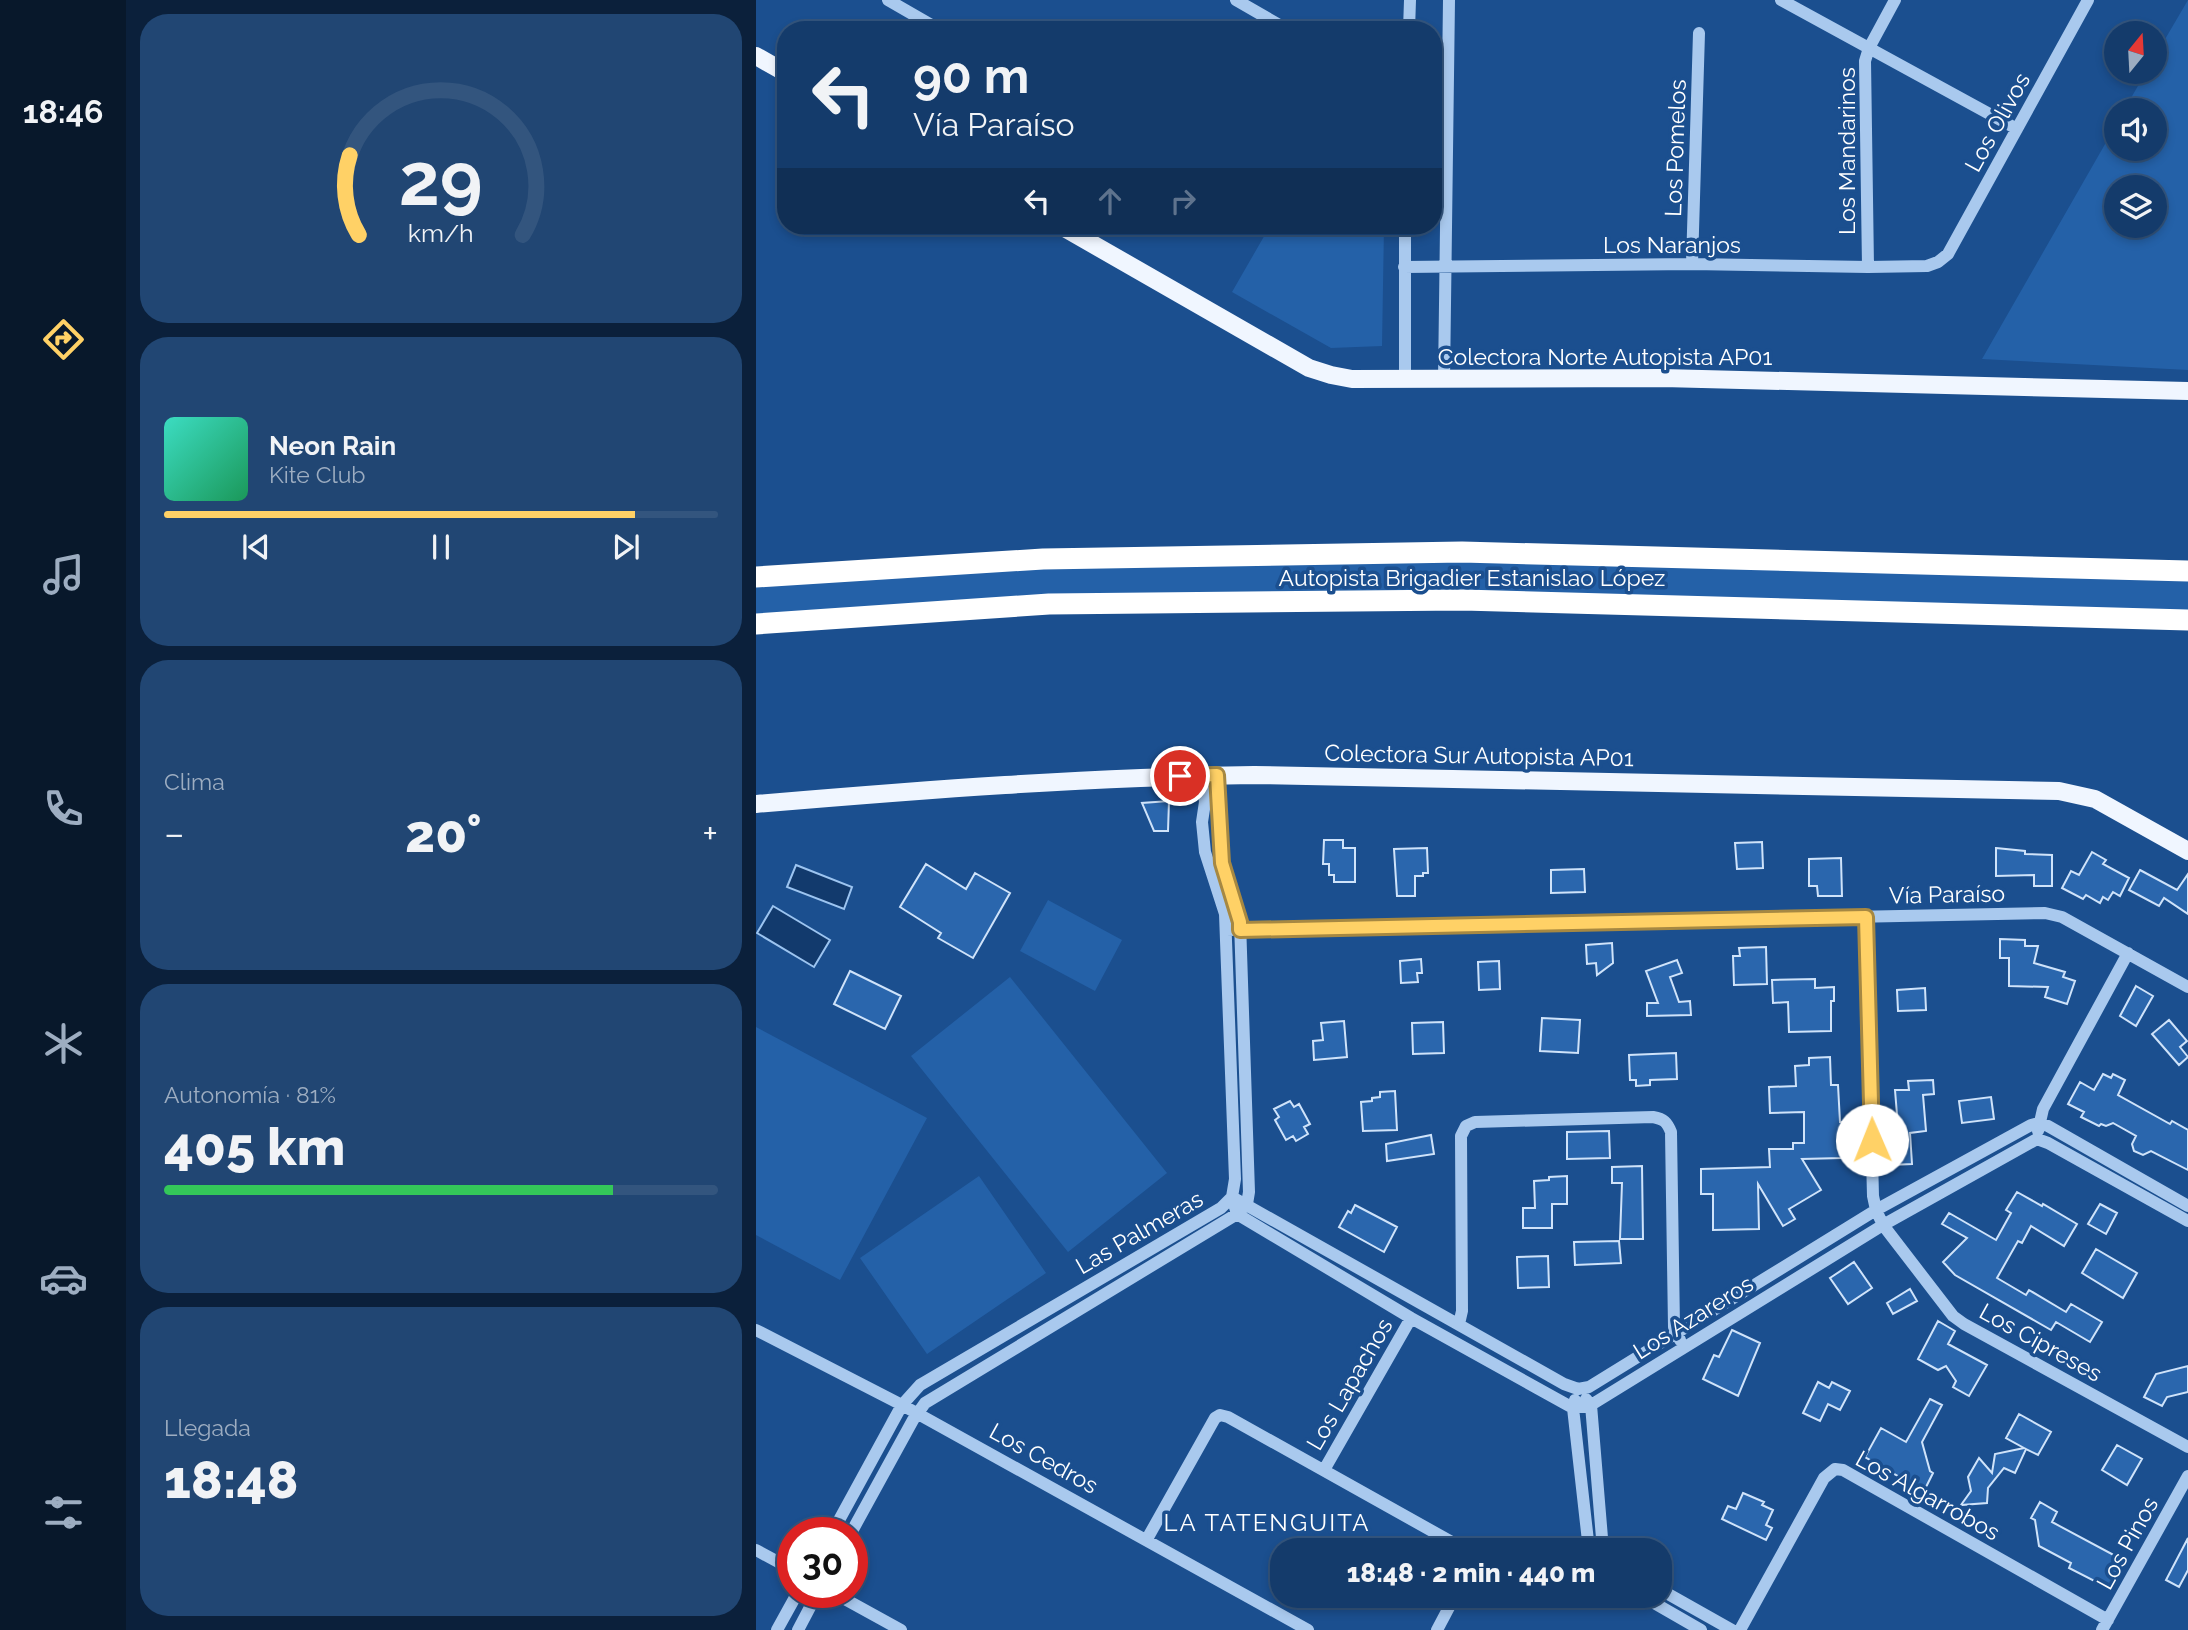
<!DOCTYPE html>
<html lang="es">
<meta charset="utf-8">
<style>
:root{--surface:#143b6b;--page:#214673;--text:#f1f3f6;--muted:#9dadc1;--line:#33557e;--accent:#ffd166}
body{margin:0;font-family:Raleway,sans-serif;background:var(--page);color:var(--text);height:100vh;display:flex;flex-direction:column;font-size:26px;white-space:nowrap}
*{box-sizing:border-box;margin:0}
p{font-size:23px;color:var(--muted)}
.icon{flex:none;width:38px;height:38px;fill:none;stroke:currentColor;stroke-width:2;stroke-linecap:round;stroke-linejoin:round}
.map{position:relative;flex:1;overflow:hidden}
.panel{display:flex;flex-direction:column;gap:14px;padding:14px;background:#0b203b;width:630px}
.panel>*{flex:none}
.hud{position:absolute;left:21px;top:21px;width:665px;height:214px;border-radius:28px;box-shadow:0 4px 10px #0003,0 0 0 2px var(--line);background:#143b6b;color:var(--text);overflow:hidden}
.needle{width:46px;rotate:18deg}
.tools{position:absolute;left:1348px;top:21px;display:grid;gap:14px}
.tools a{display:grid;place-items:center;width:63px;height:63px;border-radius:50%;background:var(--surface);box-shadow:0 4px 10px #0003,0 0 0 2px var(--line);font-size:35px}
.speed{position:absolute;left:21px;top:1517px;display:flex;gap:14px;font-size:35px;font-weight:700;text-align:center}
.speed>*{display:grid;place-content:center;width:91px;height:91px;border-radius:50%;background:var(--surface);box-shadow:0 4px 10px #0003,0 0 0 2px var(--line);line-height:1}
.speed .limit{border:10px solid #d22;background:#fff;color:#111}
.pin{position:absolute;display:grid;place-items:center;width:60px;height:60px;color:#fff;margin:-30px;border:4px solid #fff;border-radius:50%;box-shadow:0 2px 7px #0007}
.me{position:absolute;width:77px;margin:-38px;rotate:359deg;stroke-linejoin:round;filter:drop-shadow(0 0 5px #0008)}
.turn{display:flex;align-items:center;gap:24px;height:147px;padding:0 21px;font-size:32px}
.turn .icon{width:91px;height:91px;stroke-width:2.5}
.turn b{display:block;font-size:49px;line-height:60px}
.lanes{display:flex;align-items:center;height:66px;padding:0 21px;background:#0003;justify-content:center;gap:35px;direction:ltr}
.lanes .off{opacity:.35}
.big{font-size:52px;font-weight:800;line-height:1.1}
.panel .tile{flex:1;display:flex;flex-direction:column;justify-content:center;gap:10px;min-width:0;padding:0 24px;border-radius:28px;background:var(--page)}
.panel .dial{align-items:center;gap:0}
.dial svg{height:182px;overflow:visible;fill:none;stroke:var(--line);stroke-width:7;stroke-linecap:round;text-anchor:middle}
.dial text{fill:var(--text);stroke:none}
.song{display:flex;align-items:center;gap:21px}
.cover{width:84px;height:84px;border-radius:10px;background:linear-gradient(135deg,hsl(170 70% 55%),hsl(150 70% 35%))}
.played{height:7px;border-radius:4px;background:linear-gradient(90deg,var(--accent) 85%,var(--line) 85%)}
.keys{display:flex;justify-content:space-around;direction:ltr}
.heat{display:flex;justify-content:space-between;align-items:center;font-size:38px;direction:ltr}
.charge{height:10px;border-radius:5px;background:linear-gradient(90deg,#34c759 81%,var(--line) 0)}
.trip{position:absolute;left:514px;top:1538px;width:402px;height:70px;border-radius:28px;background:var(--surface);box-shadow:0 4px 10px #0003,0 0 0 2px var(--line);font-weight:800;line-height:70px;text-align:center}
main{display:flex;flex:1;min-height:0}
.menu{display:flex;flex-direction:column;width:126px;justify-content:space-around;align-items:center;background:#08182b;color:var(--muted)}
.menu .icon{width:49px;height:49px}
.menu .current{color:var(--accent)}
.menu b{font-size:32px;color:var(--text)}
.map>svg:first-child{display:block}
</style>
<main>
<nav class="menu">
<b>18:46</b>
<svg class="icon current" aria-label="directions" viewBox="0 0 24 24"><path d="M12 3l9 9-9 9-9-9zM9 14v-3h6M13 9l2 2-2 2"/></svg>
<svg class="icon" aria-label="music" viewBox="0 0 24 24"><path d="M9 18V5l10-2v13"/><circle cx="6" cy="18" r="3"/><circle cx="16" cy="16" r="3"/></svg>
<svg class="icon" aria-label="phone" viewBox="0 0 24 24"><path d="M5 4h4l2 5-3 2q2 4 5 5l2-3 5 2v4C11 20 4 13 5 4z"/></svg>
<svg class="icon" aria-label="climate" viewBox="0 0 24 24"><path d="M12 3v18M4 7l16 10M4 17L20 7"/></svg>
<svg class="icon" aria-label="car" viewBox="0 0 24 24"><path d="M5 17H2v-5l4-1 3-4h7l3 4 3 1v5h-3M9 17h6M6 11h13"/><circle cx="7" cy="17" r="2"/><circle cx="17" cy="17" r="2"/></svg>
<svg class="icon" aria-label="filters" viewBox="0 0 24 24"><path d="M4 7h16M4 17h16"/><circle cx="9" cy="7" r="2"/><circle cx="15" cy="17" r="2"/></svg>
</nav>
<section class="panel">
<div class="tile dial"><svg viewBox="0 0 100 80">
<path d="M14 69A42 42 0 1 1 86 69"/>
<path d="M14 69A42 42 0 0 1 10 34" stroke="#ffd166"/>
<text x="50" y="56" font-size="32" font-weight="700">29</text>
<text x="50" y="72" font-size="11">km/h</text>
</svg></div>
<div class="tile">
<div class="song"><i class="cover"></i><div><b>Neon Rain</b><p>Kite Club</p></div></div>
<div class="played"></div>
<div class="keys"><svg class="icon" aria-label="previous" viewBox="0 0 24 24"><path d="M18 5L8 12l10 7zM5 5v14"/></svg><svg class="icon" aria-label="pause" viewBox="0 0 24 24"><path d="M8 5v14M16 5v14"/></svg><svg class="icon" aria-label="next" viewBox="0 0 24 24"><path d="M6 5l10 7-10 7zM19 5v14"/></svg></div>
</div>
<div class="tile"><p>Clima</p>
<div class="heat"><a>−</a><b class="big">20°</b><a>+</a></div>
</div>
<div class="tile"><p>Autonomía · 81%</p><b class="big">405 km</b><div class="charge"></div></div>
<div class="tile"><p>Llegada</p><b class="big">18:48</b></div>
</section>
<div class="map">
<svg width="1432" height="1630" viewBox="0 0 1432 1630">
<rect width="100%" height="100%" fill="#1b4f8f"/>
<path fill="#2461a8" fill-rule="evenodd" d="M1432,0V370L1226,359L1360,125V149H1398V110H1368L1390,72H1398V58ZM1398,187V226H1360V187Z
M514,226H628L626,346L575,348L476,292Z
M500,555L1432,571V620L707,600L0,624V577Z
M292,900L366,940L339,991L264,951Z
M254,977L411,1173L312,1252L155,1056Z
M0,1027L171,1118L84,1280L0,1235Z
M223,1176L290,1273L171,1354L104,1258Z"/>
<path fill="#123a6d" stroke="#9cc4f0" stroke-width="2" d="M40,865L96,887L88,909L31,887Z
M17,906L74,940L58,967L1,933Z"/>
<path fill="#2a66ad" stroke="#cfe3fa" stroke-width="2" d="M413,801L412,831H398L386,803Z
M568,840H587V848H599V882H578V875H573V864H567Z
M1006,842L1007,868L981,869L979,843Z
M671,848L672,873H667V876H659V896H641L638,849Z
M1240,848L1269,851V854L1296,855V886H1278V875L1240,876Z
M1336,852L1350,860L1347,864L1373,878L1364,896L1357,892L1352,900L1347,897L1344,903L1330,895L1327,899L1306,888L1315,871L1323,875Z
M1085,858L1086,896H1062L1061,886H1053V859Z
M170,864L210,889L219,873L254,893L217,958L182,938L185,933L144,907Z
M828,869L829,892L795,893V870Z
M1384,870L1421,890L1432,874V914L1408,898L1403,906L1373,890Z
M1244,939L1269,940V946H1282L1278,963L1309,972L1307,977L1319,981L1311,1004L1289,997L1292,987L1253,986V958H1244Z
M856,943L857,963L841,975L840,963L831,964L830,945Z
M1010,947L1011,984L978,985L977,956H984L983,948Z
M665,959L666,973H661L662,982L645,983L644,961Z
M921,960L926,973L914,977L923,1002L934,1001L935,1015L891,1016V1003H902L890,971Z
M743,961L744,989L723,990L722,962Z
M94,971L145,996L129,1029L78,1004Z
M1059,979V988L1078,987V1001H1075V1031L1033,1032L1032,1002L1017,1003L1016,980Z
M1380,986L1397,996L1380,1026L1364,1016Z
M1169,988L1170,1010L1142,1011L1141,990Z
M786,1018L824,1020L822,1053L784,1051Z
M1413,1020L1431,1041L1424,1047L1432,1057L1423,1065L1396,1034Z
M588,1021L591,1057L558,1060L557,1041L567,1040L565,1023Z
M687,1022L688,1053L657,1054L656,1023Z
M920,1053L921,1079L894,1080V1085L880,1086V1080H874L873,1055Z
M1074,1057L1075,1085H1082L1084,1122H1097L1098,1137H1085L1086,1158L1046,1159L1065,1190L1033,1209L1039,1219L1027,1226L1002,1184L1003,1229L957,1230V1194H945V1169L1014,1167L1013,1149H1037V1143H1048V1112L1014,1113L1013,1087L1040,1086L1039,1066L1053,1065V1058Z
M1347,1074L1355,1078L1357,1074L1369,1080L1362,1095L1414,1124L1416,1121L1432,1130V1170L1395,1151L1387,1155L1378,1151L1376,1144L1380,1136L1357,1123L1350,1126L1345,1124L1343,1126L1325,1117L1328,1112L1312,1104L1324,1082L1338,1090Z
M1177,1080L1178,1094L1167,1095L1170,1131L1154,1133L1156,1164L1134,1165L1131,1137L1141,1136L1142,1127L1139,1090H1153L1152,1081Z
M639,1091L641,1130L607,1131L605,1102L616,1101V1098L624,1097V1092Z
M1235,1097L1238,1119L1206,1123L1203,1101Z
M534,1101L538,1107L543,1104L554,1124L548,1127L552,1134L540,1141L537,1136L530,1140L519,1120L523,1117L518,1109Z
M853,1131L854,1158L811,1159V1132Z
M675,1135L678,1154L631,1161L630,1144Z
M886,1166L887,1239H864L866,1183H856V1167Z
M811,1176V1204H796V1228H767V1208H779L778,1181L793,1180V1177Z
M1261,1192L1286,1206L1287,1204L1321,1224L1308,1246L1275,1226L1266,1243L1262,1241L1241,1278L1270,1295L1273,1290L1310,1312L1315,1304L1346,1322L1334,1342L1300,1322L1295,1330L1199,1275L1187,1262L1211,1238L1186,1224L1193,1213L1240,1240L1255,1213L1250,1210Z
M1344,1204L1361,1213L1350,1234L1332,1224Z
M599,1205L641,1227L628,1252L583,1227L592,1211L595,1213Z
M863,1241L865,1263L819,1265L818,1242Z
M1340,1249L1381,1273L1367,1298L1326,1273Z
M792,1256L793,1287L762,1288L761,1257Z
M1098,1262L1116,1288L1092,1304L1074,1278Z
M1154,1289L1161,1301L1137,1314L1131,1303Z
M1182,1321L1199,1331L1192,1344L1231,1365L1213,1396L1197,1387L1200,1381L1190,1366L1182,1370L1162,1359Z
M976,1330L1004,1343L982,1396L947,1379L958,1355L963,1357Z
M1432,1366V1392L1411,1397L1406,1406L1388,1397L1400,1374Z
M1062,1382L1073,1388L1076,1382L1094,1391L1084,1410L1072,1404L1064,1421L1047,1413Z
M1174,1399L1186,1405L1166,1442L1174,1471L1177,1473L1168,1491L1109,1457L1125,1428L1150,1442Z
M1263,1414L1295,1432L1282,1455L1270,1449L1259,1473L1248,1468L1232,1488L1231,1503L1205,1505L1215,1491L1212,1477L1223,1458L1236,1473L1239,1454L1268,1448L1250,1438Z
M1361,1445L1386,1459L1371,1485L1346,1470Z
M987,1493L1008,1502L1006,1505L1017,1510L1010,1525L1016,1528L1010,1540L966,1519L972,1506L980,1509Z
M1284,1502L1301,1512L1296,1522L1367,1560L1352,1588L1313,1568L1315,1563L1283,1546L1279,1520L1275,1518Z
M1432,1538V1570L1423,1587L1410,1580Z"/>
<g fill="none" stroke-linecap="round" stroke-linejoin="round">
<path stroke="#a9c9ee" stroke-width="12" d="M132,0L184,30
M480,0L532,30
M1025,0L1261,129
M653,30L654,0
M936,264L943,33
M648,267L936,264L1112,267L1171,266L1182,262L1192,254L1332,0
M1112,267L1109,61L1113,48L1139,0
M649,379V226
M688,380L693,0
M1110,917L1117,1196L1120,1210L1127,1225L1197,1316L1208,1324L1432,1447
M470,930L1289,913L1306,917L1432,987
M1282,1131L1287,1109L1372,953
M476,1197L481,1214L655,1318L817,1408L835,1405L1127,1225L1281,1139L1292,1143L1432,1221
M476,1197L808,1384L822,1389L833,1387L1120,1210L1275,1125L1283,1123L1292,1126L1432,1206
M703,1324L706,1311L705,1136L710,1126L719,1122L897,1117C908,1119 911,1122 915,1132L918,1327L924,1340
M0,1330L146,1405L552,1630
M830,1399L835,1405L847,1550
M819,1400L817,1408L833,1550
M568,1470L655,1318
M76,1533L146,1405L164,1385L465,1208L476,1197L479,1179L469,914L449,852L446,822L449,802L446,775
M95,1533L157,1420L169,1403L481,1214L491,1204L493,1192L484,922L466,863L461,775
M391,1539L459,1418L464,1415L472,1417L710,1550
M0,1550L37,1570
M905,1590L976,1630
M76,1592L145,1630
M886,1596L945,1630
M21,1630L42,1592
M42,1630L62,1592
M681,1630L699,1596
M984,1630L1068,1478L1079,1469L1087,1470L1352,1620
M1346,1630L1432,1476"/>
<path stroke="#f0f6ff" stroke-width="18" d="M0,56L30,73
M305,226L553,368L575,375L596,379L907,378L1432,391
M0,804C166,790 332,777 498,775L1303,791L1339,799L1432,851"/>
<path stroke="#fff" stroke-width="21" d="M0,577L287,559L706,552L1432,571
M0,624L293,604L707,600L1432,620"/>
</g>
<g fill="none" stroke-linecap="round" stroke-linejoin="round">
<defs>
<path id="route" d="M424,776L461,775L466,863L484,922V930L1110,917L1116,1140"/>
</defs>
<use href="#route" stroke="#a68842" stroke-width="18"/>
<use href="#route" stroke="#ffd166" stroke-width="12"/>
</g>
<g text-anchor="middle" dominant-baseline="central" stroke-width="7" stroke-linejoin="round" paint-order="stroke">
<g font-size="23" fill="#fff" stroke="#1b4f8f">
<text transform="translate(1241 122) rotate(-61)">Los Olivos</text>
<text transform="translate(919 148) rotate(-88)">Los Pomelos</text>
<text transform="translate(1090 151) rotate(-90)">Los Mandarinos</text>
<text x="916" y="244">Los Naranjos</text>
<text x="849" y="356">Colectora Norte Autopista AP01</text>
<text x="716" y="577">Autopista Brigadier Estanislao López</text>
<text transform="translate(723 755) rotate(1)">Colectora Sur Autopista AP01</text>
<text transform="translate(1191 894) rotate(-1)">Vía Paraíso</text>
<text transform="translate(383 1232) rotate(-30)">Las Palmeras</text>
<text transform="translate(937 1317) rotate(-32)">Los Azareros</text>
<text transform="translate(1285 1342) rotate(29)">Los Cipreses</text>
<text transform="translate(593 1384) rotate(-60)">Los Lapachos</text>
<text transform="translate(288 1458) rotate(29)">Los Cedros</text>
<text transform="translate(1172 1495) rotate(29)">Los Algarrobos</text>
<text transform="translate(1371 1543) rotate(-61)">Los Pinos</text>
</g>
<g font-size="24" letter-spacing="2" fill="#fff" stroke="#1b4f8f">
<text x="511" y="1522">LA TATENGUITA</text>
</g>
</g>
</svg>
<div class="tools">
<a><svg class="needle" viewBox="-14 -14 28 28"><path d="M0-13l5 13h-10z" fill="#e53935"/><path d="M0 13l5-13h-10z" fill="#9dadc1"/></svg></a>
<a><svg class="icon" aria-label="sound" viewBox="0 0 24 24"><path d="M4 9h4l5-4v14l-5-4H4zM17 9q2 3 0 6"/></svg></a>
<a><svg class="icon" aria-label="layers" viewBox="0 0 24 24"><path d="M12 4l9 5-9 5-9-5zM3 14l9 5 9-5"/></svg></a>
</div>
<div class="speed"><div class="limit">30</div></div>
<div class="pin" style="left:424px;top:776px;background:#d93025"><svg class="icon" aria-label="arrive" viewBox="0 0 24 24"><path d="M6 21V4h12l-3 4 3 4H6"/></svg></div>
<svg class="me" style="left:1116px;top:1140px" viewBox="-20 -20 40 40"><circle r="19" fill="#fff"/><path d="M0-13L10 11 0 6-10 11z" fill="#ffd166"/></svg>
<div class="trip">18:48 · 2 min · 440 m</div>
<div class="hud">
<div class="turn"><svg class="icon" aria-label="left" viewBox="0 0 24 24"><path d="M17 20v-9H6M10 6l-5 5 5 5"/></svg><div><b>90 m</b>Vía Paraíso</div></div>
<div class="lanes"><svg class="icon" aria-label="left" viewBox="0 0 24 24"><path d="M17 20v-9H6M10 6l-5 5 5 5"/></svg><svg class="icon off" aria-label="ahead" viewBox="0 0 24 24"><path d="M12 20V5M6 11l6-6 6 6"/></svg><svg class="icon off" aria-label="right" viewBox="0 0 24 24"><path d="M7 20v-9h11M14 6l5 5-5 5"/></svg></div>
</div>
</div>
</main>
